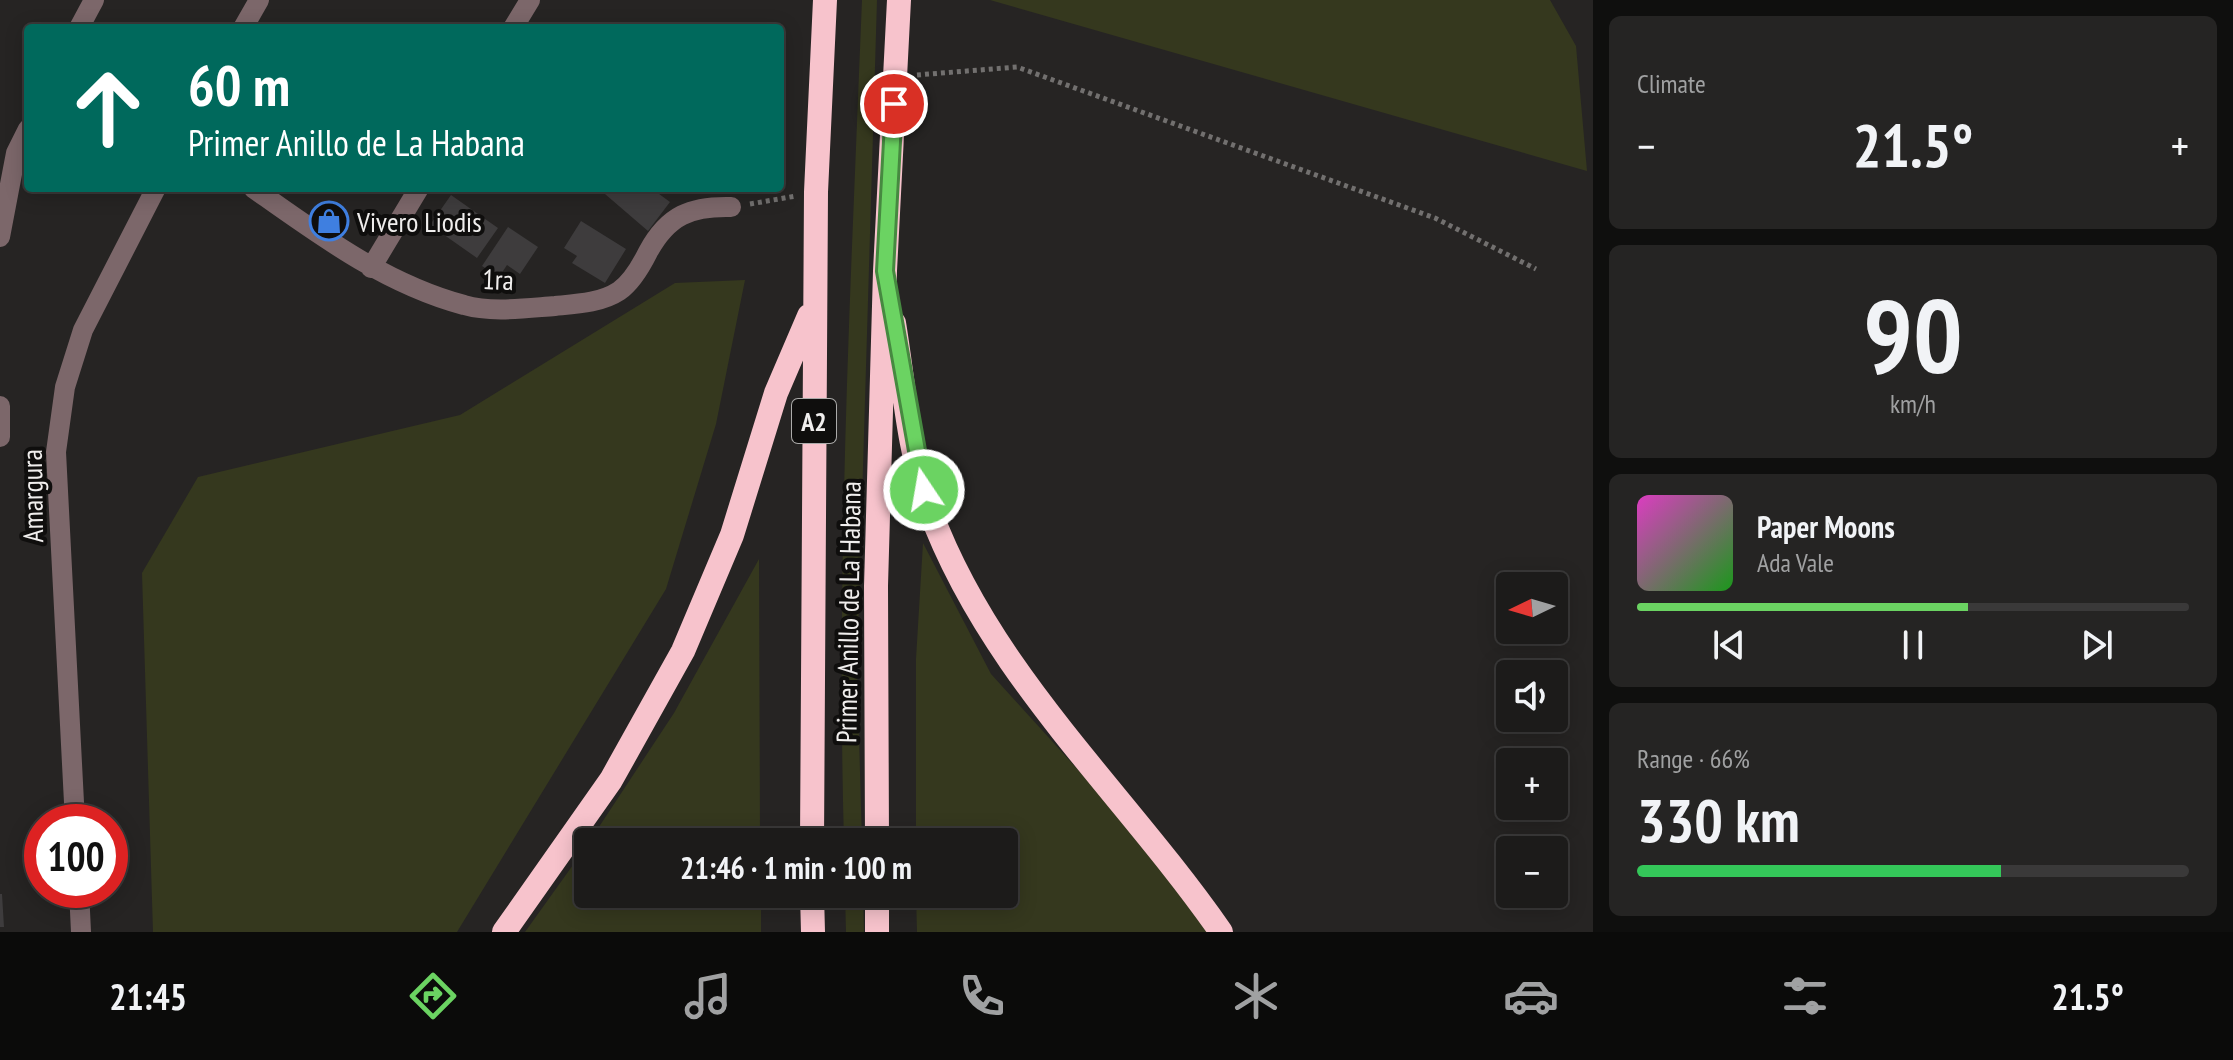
<!DOCTYPE html>
<meta charset="utf-8">
<style>
:root{--surface:#1c1b1a;--page:#252423;--text:#f1f3f6;--muted:#a0a1a2;--line:#3a3939;--accent:#6bd362}
body{margin:0;font-family:"PT Sans Narrow",sans-serif;background:var(--page);color:var(--text);height:100vh;display:flex;flex-direction:column;font-size:30px;white-space:nowrap}
*{box-sizing:border-box;margin:0}
p{font-size:26px;color:var(--muted)}
.icon{flex:none;width:44px;height:44px;fill:none;stroke:currentColor;stroke-width:2;stroke-linecap:round;stroke-linejoin:round}
.map{position:relative;flex:1;overflow:hidden}
.details{display:flex;flex-direction:column;gap:16px;padding:16px;background:#0f0f0e;width:640px}
.details>*{flex:none}
.top-card{position:absolute;left:24px;top:24px;width:760px;height:168px;border-radius:8px;box-shadow:0 4px 20px #0003,0 0 0 2px var(--line);background:#00695c;color:#fff;overflow:hidden}
.needle{width:52px;rotate:265deg}
.controls{position:absolute;left:1496px;top:572px;display:grid;gap:16px}
.controls a{display:grid;place-items:center;width:72px;height:72px;border-radius:8px;background:var(--surface);box-shadow:0 4px 20px #0003,0 0 0 2px var(--line);font-size:40px}
.speed{position:absolute;left:24px;top:804px;display:flex;gap:16px;font-size:40px;font-weight:700;text-align:center}
.speed>*{display:grid;place-content:center;width:104px;height:104px;border-radius:50%;background:var(--surface);box-shadow:0 4px 20px #0003,0 0 0 2px var(--line);line-height:1}
.speed .limit{border:12px solid #d22;background:#fff;color:#111}
.pin{position:absolute;display:grid;place-items:center;width:68px;height:68px;color:#fff;margin:-34px;border:4px solid #fff;border-radius:50%;box-shadow:0 2px 8px #0007}
.me{position:absolute;width:88px;margin:-44px;rotate:348deg;stroke-linejoin:round;filter:drop-shadow(0 0 6px #0008)}
.turn{display:flex;align-items:center;gap:28px;height:168px;padding:0 32px;font-size:36px}
.turn .icon{width:104px;height:104px;stroke-width:2.5}
.turn b{display:block;font-size:56px;line-height:68px}
.big{font-size:60px;font-weight:700;line-height:1.1}
.details .tile{flex:1;display:flex;flex-direction:column;justify-content:center;gap:12px;min-width:0;padding:0 28px;border-radius:12px;background:var(--page)}
.details .dial{align-items:center;gap:0}
.dial b{font-size:104px;line-height:1}
.song{display:flex;align-items:center;gap:24px}
.cover{width:96px;height:96px;border-radius:12px;background:linear-gradient(135deg,hsl(310 70% 55%),hsl(120 70% 35%))}
.played{height:8px;border-radius:4px;background:linear-gradient(90deg,var(--accent) 60%,var(--line) 60%)}
.keys{display:flex;justify-content:space-around;direction:ltr}
.heat{display:flex;justify-content:space-between;align-items:center;font-size:44px;direction:ltr}
.charge{height:12px;border-radius:6px;background:linear-gradient(90deg,#34c759 66%,var(--line) 0)}
.trip{position:absolute;left:574px;top:828px;width:444px;height:80px;border-radius:8px;background:var(--surface);box-shadow:0 4px 20px #0003,0 0 0 2px var(--line);font-weight:700;line-height:80px;text-align:center}
.dock{display:flex;height:128px;justify-content:space-around;align-items:center;background:#0b0b0a;color:var(--muted)}
.dock .icon{width:56px;height:56px}
.dock .selected{color:var(--accent)}
.dock b{font-size:36px;color:var(--text)}
main{display:flex;flex:1;min-height:0}
.map>svg:first-child{display:block}
</style>
<main>
<div class="map">
<svg width="1593" height="932" viewBox="0 0 1593 932">
<rect width="100%" height="100%" fill="#262423"/>
<path fill="#35381e" d="M862,0H877L857,667L862,842H844C836,561 851,280 862,0Z
M990,0H1550L1576,46L1587,171Z
M745,280L716,424L666,589L457,932H153L142,573L198,477L460,415L675,283Z
M923,543L991,674L1129,826L1208,932H917L916,894H1004V842H916V659Z
M759,559L760,842H589L674,713Z
M588,844V894H761V932H525Z
M845,894H863L864,932H846Z"/>
<path fill="#3e3c3d" d="M598,188H651L670,202L648,231Z
M451,195L498,228L477,258L430,225Z
M581,221L626,249L605,283L572,263L577,256L564,248Z
M508,227L538,247L520,274L507,265L499,277L482,266Z
M0,894H2L4,927H0Z"/>
<g fill="none" stroke-linecap="round" stroke-linejoin="round">
<path stroke="#72706f" stroke-width="5" stroke-dasharray="4 4" stroke-linecap="butt" d="M917,75L1017,67L1435,218L1536,269
M750,204L796,196"/>
<path stroke="#7c676a" stroke-width="20" d="M79,28L94,0
M243,28L259,0
M513,28L530,0
M253,188C318,234 385,284 464,305C491,313 527,308 555,306C576,304 601,303 619,291C632,282 641,266 648,252C668,215 691,206 731,207
M0,237L16,153L28,129
M371,268L419,188
M0,406V437
M75,822L56,452L65,387L83,330L156,188
M79,890L81,932"/>
<path stroke="#f7c3cc" stroke-width="24" d="M894,323C904,384 908,450 929,508C989,673 1123,791 1221,932
M812,842L816,192L825,0
M877,842L876,586L885,271L899,0
M812,894L813,932
M877,894V932
M504,932L611,780L683,651L732,535L776,393L809,316"/>
</g>
<g fill="none" stroke-linecap="round" stroke-linejoin="round">
<defs>
<path id="route" d="M894,104L885,271L924,490"/>
</defs>
<use href="#route" stroke="#468940" stroke-width="20"/>
<use href="#route" stroke="#6bd362" stroke-width="14"/>
</g>
<defs>
<symbol id="shop-ring" viewBox="-11 -11 22 22"><circle r="9.5" fill="#0f0e0d" stroke="#3f7fe0" stroke-width="1.5"/><path d="M-5-2.5h2.3a2.7 3.5 0 0 1 5.4 0H5L5.5 6h-11ZM-1.5-2.5h3a1.5 2.3 0 0 0-3 0Z" fill="#3f7fe0"/></symbol>
</defs>
<g fill-rule="evenodd">
<use href="#shop-ring" x="307" y="199" width="44" height="44"/>
</g>
<g text-anchor="middle" dominant-baseline="central" stroke-width="8" stroke-linejoin="round" paint-order="stroke">
<rect fill="#0f0e0d" stroke="#acabaa" stroke-width="2" x="792" y="399" width="44" height="44" rx="6"/>
<g font-size="26" font-weight="bold" fill="#f0eeed">
<text x="814" y="421">A2</text>
</g>
<g font-size="28" fill="#f0eeed" stroke="#0f0e0d" text-anchor="start">
<text x="357" y="221">Vivero Liodis</text>
</g>
<g font-size="28" fill="#f0eeed" stroke="#0f0e0d">
<text transform="translate(498 279) rotate(2)">1ra</text>
<text transform="translate(32 496) rotate(-91)">Amargura</text>
<text transform="translate(848 612) rotate(-89)">Primer Anillo de La Habana</text>
</g>
</g>
</svg>
<div class="controls">
<a><svg class="needle" viewBox="-14 -14 28 28"><path d="M0-13l5 13h-10z" fill="#e53935"/><path d="M0 13l5-13h-10z" fill="#a0a1a2"/></svg></a>
<a><svg class="icon" aria-label="sound" viewBox="0 0 24 24"><path d="M4 9h4l5-4v14l-5-4H4zM17 9q2 3 0 6"/></svg></a>
<a>+</a>
<a>−</a>
</div>
<div class="speed"><div class="limit">100</div></div>
<div class="pin" style="left:894px;top:104px;background:#d93025"><svg class="icon" aria-label="arrive" viewBox="0 0 24 24"><path d="M6 21V4h12l-3 4 3 4H6"/></svg></div>
<svg class="me" style="left:924px;top:490px" viewBox="-20 -20 40 40"><circle r="17" fill="#6bd362" stroke="#fff" stroke-width="3"/><path d="M0-11L8 9 0 5-8 9z" fill="#fff"/></svg>
<div class="trip">21:46 · 1 min · 100 m</div>
<div class="top-card">
<div class="turn"><svg class="icon" aria-label="ahead" viewBox="0 0 24 24"><path d="M12 20V5M6 11l6-6 6 6"/></svg><div><b>60 m</b>Primer Anillo de La Habana</div></div>
</div>
</div>
<section class="details">
<div class="tile"><p>Climate</p>
<div class="heat"><a>−</a><b class="big">21.5°</b><a>+</a></div>
</div>
<div class="tile dial"><b>90</b><p>km/h</p></div>
<div class="tile">
<div class="song"><i class="cover"></i><div><b>Paper Moons</b><p>Ada Vale</p></div></div>
<div class="played"></div>
<div class="keys"><svg class="icon" aria-label="previous" viewBox="0 0 24 24"><path d="M18 5L8 12l10 7zM5 5v14"/></svg><svg class="icon" aria-label="pause" viewBox="0 0 24 24"><path d="M8 5v14M16 5v14"/></svg><svg class="icon" aria-label="next" viewBox="0 0 24 24"><path d="M6 5l10 7-10 7zM19 5v14"/></svg></div>
</div>
<div class="tile"><p>Range · 66%</p><b class="big">330 km</b><div class="charge"></div></div>
</section>
</main>
<nav class="dock">
<b>21:45</b>
<svg class="icon selected" aria-label="directions" viewBox="0 0 24 24"><path d="M12 3l9 9-9 9-9-9zM9 14v-3h6M13 9l2 2-2 2"/></svg>
<svg class="icon" aria-label="music" viewBox="0 0 24 24"><path d="M9 18V5l10-2v13"/><circle cx="6" cy="18" r="3"/><circle cx="16" cy="16" r="3"/></svg>
<svg class="icon" aria-label="phone" viewBox="0 0 24 24"><path d="M5 4h4l2 5-3 2q2 4 5 5l2-3 5 2v4C11 20 4 13 5 4z"/></svg>
<svg class="icon" aria-label="climate" viewBox="0 0 24 24"><path d="M12 3v18M4 7l16 10M4 17L20 7"/></svg>
<svg class="icon" aria-label="car" viewBox="0 0 24 24"><path d="M5 17H2v-5l4-1 3-4h7l3 4 3 1v5h-3M9 17h6M6 11h13"/><circle cx="7" cy="17" r="2"/><circle cx="17" cy="17" r="2"/></svg>
<svg class="icon" aria-label="filters" viewBox="0 0 24 24"><path d="M4 7h16M4 17h16"/><circle cx="9" cy="7" r="2"/><circle cx="15" cy="17" r="2"/></svg>
<b>21.5°</b>
</nav>
